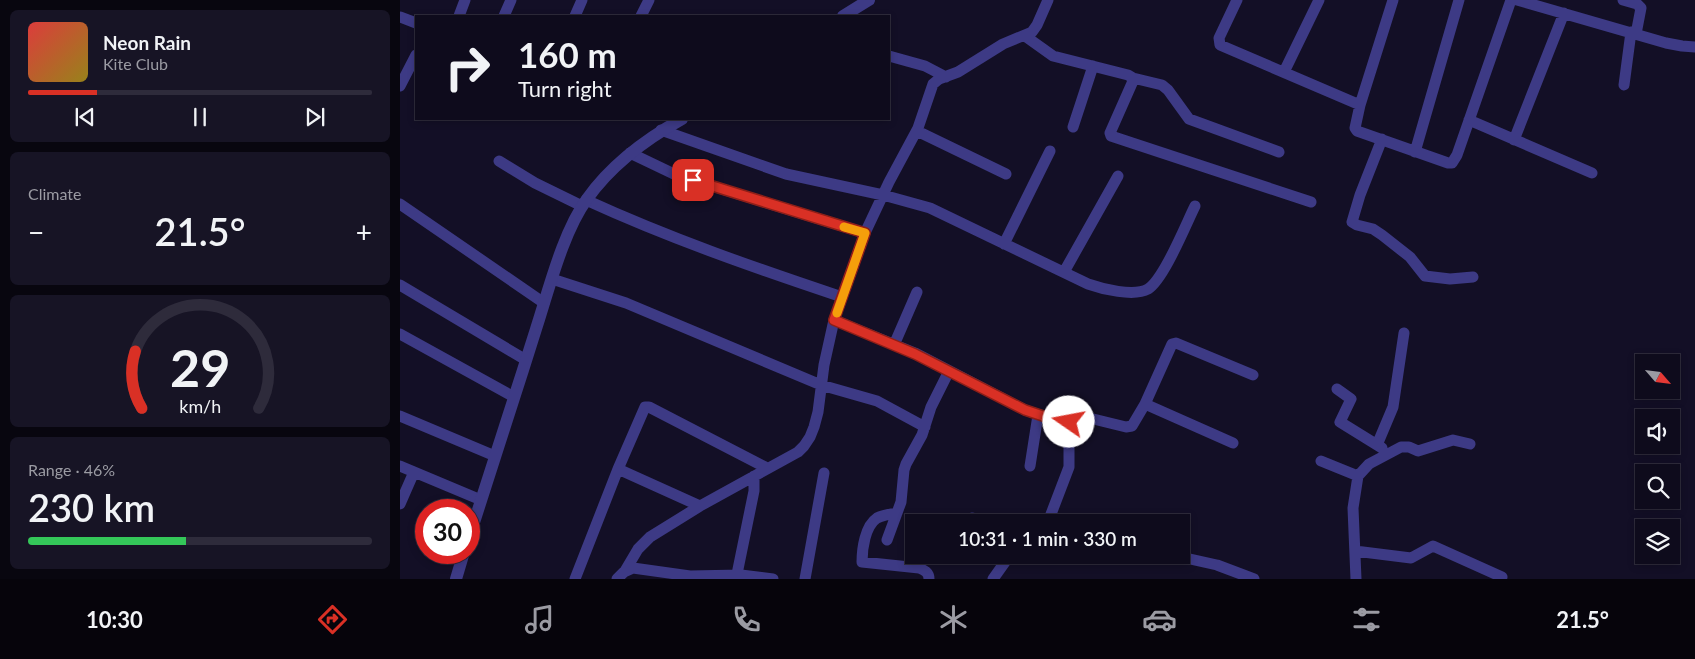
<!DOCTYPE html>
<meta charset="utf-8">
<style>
:root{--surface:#0e0b1c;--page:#171425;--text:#f1f3f6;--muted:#9b9ba3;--line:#2e2b3b;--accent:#d93025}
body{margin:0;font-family:Lato,sans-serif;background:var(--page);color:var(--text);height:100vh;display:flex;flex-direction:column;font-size:19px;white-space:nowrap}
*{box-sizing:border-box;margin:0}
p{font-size:16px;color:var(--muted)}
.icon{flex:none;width:28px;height:28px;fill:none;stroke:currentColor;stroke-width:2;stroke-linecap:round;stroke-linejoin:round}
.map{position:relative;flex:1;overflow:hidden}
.panel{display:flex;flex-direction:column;gap:10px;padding:10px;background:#08060f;width:400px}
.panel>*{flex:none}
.banner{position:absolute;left:15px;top:15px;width:475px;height:105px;border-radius:0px;box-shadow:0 2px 8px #0003,0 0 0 1px var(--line);background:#0e0b1c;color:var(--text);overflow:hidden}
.needle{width:32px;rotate:118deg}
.tools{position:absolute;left:1235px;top:354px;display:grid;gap:10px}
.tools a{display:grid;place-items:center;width:45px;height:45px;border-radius:0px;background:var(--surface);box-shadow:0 2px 8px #0003,0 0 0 1px var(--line);font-size:25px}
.speed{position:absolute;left:15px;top:499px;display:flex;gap:10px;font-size:25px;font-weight:700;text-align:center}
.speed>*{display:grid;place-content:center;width:65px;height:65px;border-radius:50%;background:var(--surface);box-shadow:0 2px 8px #0003,0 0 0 1px var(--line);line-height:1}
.speed .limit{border:8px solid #d22;background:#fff;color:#111}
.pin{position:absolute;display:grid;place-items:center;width:42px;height:42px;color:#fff;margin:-21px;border-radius:10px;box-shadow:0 2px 8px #0006}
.me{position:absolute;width:55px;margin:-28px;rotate:282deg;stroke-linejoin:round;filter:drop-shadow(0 0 4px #0008)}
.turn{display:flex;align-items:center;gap:18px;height:105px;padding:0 20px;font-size:22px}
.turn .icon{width:65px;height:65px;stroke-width:2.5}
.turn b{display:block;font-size:35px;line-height:42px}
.big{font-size:38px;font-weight:600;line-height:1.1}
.panel .widget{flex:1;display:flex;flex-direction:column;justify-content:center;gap:8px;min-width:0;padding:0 18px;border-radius:8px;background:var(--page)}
.panel .dial{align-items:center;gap:0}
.dial svg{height:130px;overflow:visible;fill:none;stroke:var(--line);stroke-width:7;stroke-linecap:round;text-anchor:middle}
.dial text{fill:var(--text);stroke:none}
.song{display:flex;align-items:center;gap:15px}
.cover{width:60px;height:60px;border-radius:8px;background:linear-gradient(135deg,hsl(0 70% 55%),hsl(50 70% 35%))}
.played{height:5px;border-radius:2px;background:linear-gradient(90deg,var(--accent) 20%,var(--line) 20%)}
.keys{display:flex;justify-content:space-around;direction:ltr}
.heat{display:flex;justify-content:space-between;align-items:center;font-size:28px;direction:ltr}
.charge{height:8px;border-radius:4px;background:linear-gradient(90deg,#34c759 46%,var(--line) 0)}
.trip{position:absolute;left:505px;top:514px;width:285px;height:50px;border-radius:0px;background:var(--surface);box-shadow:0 2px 8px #0003,0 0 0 1px var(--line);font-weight:600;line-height:50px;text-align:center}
.tab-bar{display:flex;height:80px;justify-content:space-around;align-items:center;background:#06040b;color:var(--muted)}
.tab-bar .icon{width:35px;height:35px}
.tab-bar .current{color:var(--accent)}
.tab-bar b{font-size:22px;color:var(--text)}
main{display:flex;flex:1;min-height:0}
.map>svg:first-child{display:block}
</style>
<main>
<section class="panel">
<div class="widget">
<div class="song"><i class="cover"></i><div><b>Neon Rain</b><p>Kite Club</p></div></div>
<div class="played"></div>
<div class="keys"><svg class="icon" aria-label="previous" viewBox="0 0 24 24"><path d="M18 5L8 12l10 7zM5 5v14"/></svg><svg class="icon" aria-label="pause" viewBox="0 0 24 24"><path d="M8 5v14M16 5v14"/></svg><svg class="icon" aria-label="next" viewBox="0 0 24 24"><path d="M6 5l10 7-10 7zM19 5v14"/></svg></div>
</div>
<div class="widget"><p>Climate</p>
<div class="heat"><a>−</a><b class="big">21.5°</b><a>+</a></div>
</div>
<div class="widget dial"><svg viewBox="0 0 100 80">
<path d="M14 69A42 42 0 1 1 86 69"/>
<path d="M14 69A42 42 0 0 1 10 34" stroke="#d93025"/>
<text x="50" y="56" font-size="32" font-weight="700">29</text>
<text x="50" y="72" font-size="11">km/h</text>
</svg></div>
<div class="widget"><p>Range · 46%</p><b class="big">230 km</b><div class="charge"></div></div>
</section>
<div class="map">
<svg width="1295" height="579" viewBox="0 0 1295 579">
<rect width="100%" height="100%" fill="#130f26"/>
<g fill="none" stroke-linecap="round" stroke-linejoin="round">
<path stroke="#3d3a85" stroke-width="11" d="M837,0L819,38L820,45L960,105
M993,0L960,105L955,128L957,131L1048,163H1052L1057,155L1111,0
M1117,0L1266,43L1282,46L1295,47
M1223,0L1237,4L1241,8L1236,34
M59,16L65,0
M104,16L111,0
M175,16L182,0
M241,16L249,0
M0,17L16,23
M625,36L653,56L728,75L733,78V81L710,133L711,136L911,202
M489,56L525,66L546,77
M884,72L919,0
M733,78L762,85L768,90L789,119L879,152
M1224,85L1231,32
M0,86L16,55
M1069,120L1192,173
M673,127L693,66
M261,130L386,174L483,195L530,208L688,284C702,289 734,297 748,289C764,279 786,224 795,206
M517,131L606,174
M982,139L960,195L952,222L957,225L973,229L982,235L1010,257L1025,276L1050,279L1073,277
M1114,140L1164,13
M1015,152L1059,0
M230,153L276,175L465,233
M99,161L135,183L182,206
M186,200C269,238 355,268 442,297
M0,204L144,303
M604,244L650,151
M664,272L718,176
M152,279L226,303L421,385L477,401L525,427
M0,285L126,360
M434,320L515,353L625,410L649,418L669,422
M0,334L114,397
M494,345L517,292
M937,389L951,399L940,422L982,448
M745,404L833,443
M0,416L95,456
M977,445L993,407L1004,333
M921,461L958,476
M0,466L81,500
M630,466L638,415
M218,469L300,506
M0,504L14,472
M497,513C490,514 483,515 477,518C465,526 462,549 462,562L519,568C524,570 529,572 529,579
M572,518L583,522
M648,522L669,467V420L673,416L677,415L726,427L732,426L745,404L772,344L776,343L853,375
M487,540L501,502L504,470L506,464L522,435L531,407L549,371
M955,551L1011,558L1033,546L1102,577
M772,555L817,565L854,579
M225,571L238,549L250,537L300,506L398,452L404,446L410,437L414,427L418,412L424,365L434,320L465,233L489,182L518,128L533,84L539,79L558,72L603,44L632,32L637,25L648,0
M337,574L354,491V476
M175,579L218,469L245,407H249L367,468
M217,579L224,572L233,568L290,576L341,575L373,579
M405,579L424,473
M593,579L610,555
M956,579L953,508L958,476L969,464L1001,447H1009L1018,451L1053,440L1070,444"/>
<path stroke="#3d3a85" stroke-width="12" d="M443,16L469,0
M69,538C91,469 114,399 136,329C149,289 163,232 187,199C211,165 246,139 282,119
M56,579L64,552"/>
</g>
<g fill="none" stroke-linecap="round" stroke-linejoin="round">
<defs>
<path id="route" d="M293,180L465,233L434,320L515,354L625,410L649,418L669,422"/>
</defs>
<use href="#route" stroke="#8d1f18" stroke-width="12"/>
<use href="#route" stroke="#d93025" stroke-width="9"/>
<path stroke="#f59e0b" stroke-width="9" d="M437,313L465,233L444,227"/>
</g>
</svg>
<div class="tools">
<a><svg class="needle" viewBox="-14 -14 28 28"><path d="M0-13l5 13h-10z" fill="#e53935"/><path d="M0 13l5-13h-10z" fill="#9b9ba3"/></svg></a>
<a><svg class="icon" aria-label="sound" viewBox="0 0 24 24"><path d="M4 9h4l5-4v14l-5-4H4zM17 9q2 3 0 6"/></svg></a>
<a><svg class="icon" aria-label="search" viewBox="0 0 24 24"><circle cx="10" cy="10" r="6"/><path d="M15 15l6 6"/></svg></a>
<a><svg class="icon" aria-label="layers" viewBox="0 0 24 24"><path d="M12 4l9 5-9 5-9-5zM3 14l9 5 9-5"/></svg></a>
</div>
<div class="speed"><div class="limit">30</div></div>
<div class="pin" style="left:293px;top:180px;background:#d93025"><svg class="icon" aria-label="arrive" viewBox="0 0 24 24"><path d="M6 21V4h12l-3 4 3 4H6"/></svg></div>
<svg class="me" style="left:669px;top:422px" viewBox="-20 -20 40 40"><circle r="19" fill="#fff"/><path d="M0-13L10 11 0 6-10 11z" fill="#d93025"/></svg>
<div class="trip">10:31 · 1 min · 330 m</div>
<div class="banner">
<div class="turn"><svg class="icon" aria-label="right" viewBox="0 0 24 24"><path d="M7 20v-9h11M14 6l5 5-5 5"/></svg><div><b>160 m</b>Turn right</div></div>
</div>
</div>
</main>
<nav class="tab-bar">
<b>10:30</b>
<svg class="icon current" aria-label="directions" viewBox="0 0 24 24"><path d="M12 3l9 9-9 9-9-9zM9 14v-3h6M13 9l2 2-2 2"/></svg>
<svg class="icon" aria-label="music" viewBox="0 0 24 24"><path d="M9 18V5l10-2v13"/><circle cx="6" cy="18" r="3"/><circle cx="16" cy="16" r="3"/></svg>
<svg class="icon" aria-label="phone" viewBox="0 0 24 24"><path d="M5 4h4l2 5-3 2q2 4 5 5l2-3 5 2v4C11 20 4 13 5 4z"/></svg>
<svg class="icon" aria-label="climate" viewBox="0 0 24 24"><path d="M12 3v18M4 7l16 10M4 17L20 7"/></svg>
<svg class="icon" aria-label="car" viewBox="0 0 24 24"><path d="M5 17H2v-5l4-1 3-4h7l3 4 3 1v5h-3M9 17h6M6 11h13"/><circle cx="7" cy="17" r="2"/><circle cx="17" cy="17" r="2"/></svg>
<svg class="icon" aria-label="filters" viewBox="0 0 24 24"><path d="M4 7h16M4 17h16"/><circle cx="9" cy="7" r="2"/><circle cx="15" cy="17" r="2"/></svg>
<b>21.5°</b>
</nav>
